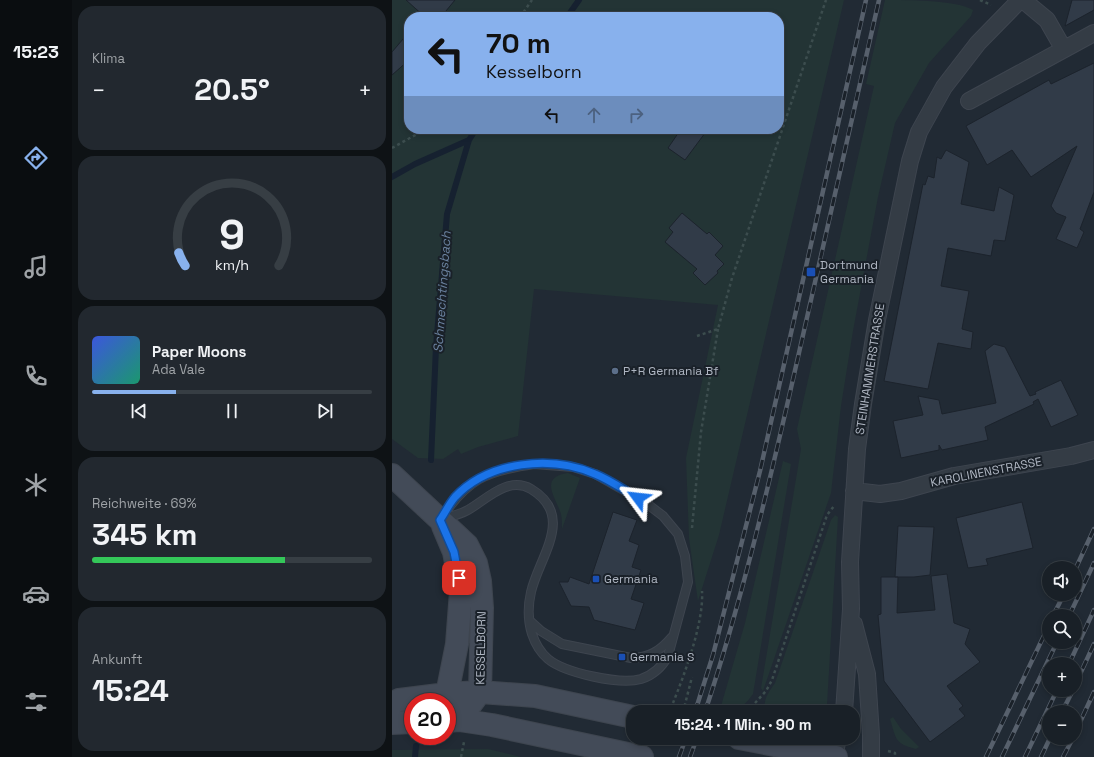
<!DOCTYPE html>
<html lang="de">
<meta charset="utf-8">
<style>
:root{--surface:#192027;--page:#22282f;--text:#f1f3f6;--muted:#9fa3a7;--line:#373e44;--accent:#88b1ed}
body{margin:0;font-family:"Space Grotesk",sans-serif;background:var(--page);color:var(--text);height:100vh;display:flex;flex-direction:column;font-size:15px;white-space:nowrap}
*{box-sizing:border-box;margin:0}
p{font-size:13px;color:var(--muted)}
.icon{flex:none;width:22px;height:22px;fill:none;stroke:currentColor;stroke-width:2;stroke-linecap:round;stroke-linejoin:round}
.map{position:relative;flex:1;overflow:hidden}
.panel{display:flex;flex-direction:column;gap:6px;padding:6px;background:#0e1215;width:320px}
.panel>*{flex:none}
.banner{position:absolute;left:12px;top:12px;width:380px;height:122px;border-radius:16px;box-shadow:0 2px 6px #0003,0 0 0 1px var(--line);background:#88b1ed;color:#111;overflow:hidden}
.tools{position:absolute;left:650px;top:561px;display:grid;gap:8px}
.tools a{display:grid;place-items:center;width:40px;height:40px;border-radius:50%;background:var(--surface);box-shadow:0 2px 6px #0003,0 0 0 1px var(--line);font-size:20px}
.speed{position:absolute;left:12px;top:693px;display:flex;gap:8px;font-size:20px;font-weight:700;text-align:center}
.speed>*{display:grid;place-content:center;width:52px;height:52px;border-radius:50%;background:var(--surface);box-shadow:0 2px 6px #0003,0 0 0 1px var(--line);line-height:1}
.speed .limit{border:6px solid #d22;background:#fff;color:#111}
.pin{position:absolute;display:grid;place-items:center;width:34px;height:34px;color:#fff;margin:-17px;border-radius:8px;box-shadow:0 2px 6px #0006}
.me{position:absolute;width:44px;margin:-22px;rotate:300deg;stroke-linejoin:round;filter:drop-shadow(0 0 3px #0008)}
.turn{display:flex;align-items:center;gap:14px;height:84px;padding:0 16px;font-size:18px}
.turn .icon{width:52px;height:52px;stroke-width:2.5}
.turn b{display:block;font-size:28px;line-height:34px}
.lanes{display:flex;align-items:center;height:38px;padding:0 16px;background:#0003;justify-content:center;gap:20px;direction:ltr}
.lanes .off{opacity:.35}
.big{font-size:30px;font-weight:600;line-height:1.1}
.panel .tile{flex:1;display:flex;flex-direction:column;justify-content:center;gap:6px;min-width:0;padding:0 14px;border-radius:16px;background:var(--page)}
.panel .dial{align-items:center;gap:0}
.dial svg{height:104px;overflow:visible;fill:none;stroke:var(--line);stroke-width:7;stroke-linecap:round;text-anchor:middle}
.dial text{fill:var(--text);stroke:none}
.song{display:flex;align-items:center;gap:12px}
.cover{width:48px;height:48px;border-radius:6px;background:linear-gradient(135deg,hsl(230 70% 55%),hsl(160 70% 35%))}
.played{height:4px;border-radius:2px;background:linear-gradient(90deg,var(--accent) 30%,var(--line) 30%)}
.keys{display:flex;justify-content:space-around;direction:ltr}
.heat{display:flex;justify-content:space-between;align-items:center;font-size:22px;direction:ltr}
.charge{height:6px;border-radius:3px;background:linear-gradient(90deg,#34c759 69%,var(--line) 0)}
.trip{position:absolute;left:234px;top:705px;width:234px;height:40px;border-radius:16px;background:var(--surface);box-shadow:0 2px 6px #0003,0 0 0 1px var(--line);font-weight:600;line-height:40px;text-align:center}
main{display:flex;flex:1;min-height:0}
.menu{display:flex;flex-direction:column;width:72px;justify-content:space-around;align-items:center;background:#0a0d10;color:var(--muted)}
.menu .icon{width:28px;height:28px}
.menu .active{color:var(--accent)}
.menu b{font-size:18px;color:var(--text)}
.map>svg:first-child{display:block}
</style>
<main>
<nav class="menu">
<b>15:23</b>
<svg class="icon active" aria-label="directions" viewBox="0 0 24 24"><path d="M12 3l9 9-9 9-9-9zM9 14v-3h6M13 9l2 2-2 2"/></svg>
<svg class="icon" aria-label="music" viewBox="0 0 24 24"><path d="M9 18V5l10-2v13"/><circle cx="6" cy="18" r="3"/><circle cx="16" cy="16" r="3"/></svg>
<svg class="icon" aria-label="phone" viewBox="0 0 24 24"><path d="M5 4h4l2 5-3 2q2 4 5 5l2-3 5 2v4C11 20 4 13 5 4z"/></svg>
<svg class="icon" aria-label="climate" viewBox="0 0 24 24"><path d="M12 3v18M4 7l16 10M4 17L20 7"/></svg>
<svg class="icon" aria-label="car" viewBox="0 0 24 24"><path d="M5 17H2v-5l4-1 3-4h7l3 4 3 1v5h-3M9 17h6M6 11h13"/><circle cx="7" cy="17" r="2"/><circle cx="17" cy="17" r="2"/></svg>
<svg class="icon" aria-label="filters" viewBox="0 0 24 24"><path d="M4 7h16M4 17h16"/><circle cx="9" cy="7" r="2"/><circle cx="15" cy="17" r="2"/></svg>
</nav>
<section class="panel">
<div class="tile"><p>Klima</p>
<div class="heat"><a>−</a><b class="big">20.5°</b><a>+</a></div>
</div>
<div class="tile dial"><svg viewBox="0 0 100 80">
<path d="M14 69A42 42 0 1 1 86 69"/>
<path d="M14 69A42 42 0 0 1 9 59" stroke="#88b1ed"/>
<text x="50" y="56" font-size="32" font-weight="700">9</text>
<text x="50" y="72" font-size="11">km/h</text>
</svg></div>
<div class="tile">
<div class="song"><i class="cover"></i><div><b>Paper Moons</b><p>Ada Vale</p></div></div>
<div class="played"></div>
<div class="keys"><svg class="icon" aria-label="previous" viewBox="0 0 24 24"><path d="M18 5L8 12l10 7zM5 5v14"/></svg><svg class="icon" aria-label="pause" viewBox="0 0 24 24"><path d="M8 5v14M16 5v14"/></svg><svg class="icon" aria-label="next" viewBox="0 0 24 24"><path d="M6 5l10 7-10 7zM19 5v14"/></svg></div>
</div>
<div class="tile"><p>Reichweite · 69%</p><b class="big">345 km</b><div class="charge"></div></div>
<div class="tile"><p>Ankunft</p><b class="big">15:24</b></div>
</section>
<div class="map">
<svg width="702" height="757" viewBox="0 0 702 757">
<rect width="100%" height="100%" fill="#212a34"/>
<path fill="#233435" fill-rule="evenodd" d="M0,0H452L327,535L306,601L297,538L294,458L326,305L142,289L126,436L86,447L69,454L66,449L51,459L26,458L0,439ZM17,17H387V129H17Z
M493,0C515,0 565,0 581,10L579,16L537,63L503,123L486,197L461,331L449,406L439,493L371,691L369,688L409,449L405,429L482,86L474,84Z
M391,461L399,464L361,694C350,709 347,710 329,706L353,623Z
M176,473L188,478L170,529C170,524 170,519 169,514C164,498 146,477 176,473Z
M443,515L446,517L435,705L431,712H373C371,699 376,693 383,683L439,520Z
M501,717L509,729L527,747L524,749C503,744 504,739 498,719Z
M96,749L129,757H0V750Z"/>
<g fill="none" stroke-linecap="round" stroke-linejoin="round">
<path stroke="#162130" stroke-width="6" d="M175,17L187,0
M0,177L23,164L77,140
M39,460L44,347L55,214L77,140L84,129
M23,757L24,746"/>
</g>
<path fill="#313b48" stroke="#1c232c" d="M14,0H63L49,17H33Z
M680,0H702V10L673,26Z
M17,32V60L0,75V52Z
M702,63V192L688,229L692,232L685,248L664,239L674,217L664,213L659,206L685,146L639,177L620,150L595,165L574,126L657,80L659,84Z
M289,129H316L293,160L276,148Z
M554,150L577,162L569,204L602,211L607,187L622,195L613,241L602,240L599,256L556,248L549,286L577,291L570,329L581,332L579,349L546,343L536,389L492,381L531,184L533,185L536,176L542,178L545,157L549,159Z
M290,213L315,234L317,232L331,246L323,255L332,264L325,271L326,273L313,285L301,273L305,269L273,242L281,232L277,228Z
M602,344L613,347L638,396L644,394L643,392L669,380L686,415L659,427L646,399L641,402L642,404L593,427L596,440L550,450L547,445V450L509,458L501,421L531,415L526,396L547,400L550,414L604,403L593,351Z
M630,502L641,548L594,559L596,565L576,568L564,518Z
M221,512L245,520L237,541L247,545L240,567L249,570L239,599L252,603L243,630L202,620L197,607L179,606L167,582H176L178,577L197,584Z
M506,526L542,527L538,575L522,577H503Z
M555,574L562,623L578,629L573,644L588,662L555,686L571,706L567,709L573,716L538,742L492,681L486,615L489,614V577H506L505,613L543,610L539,576Z"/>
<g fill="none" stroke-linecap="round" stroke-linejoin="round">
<defs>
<path id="lane" d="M142,464L181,467L203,474L254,503L271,516L286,534L293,556L296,582L276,656C270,667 261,675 249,679C228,685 173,673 156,659C149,653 143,643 140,634C136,621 136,605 139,592C147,557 184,516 139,489C115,475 92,502 74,511C66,515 56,517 48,520C75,479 94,471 142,464Z
M138,621L149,631L170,644L239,658C257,658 268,651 280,637"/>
<path id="street" d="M631,0L655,20L671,48
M577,101L702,33
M462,491L488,494L509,491L562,476L679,456L702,450
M462,624L475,674L479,735V757
M452,712L459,609L458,562L465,449L471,404L485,320L518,161L527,132L552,87L586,43L628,0
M442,757L446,738"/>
<path id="secondary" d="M0,475L75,545L84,563L88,581L90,608L88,692L67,720
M51,526L62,552L69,591L65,644L55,694L61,706
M0,703L7,700L55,694L88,692L143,696L241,717
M55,721L67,720L100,725L250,757
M0,723L21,722
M347,738L444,757"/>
</defs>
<use href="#lane" stroke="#3e454f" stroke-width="10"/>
<use href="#street" stroke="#3e454f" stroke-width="18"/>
<use href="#secondary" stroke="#3e454f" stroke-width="24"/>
<path stroke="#3c4d4e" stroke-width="2.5" stroke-dasharray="3 3" stroke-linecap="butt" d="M588,0L599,5
M128,17L140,0
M0,148L34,129
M305,336L326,329L340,278L434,0
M300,528L309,432L326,329
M281,703C293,673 312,622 310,591
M363,703L374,691L380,680L435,515L442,506
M291,712L300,677
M496,751L503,753V757
M69,757L72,742"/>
<use href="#lane" stroke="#343c45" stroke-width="8"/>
<use href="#street" stroke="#343c45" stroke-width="16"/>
<use href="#secondary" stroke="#434b58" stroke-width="22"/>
<defs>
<path id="rail" d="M683,570L702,529
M661,616L672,594
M677,616L702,563
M677,664L702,610
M683,685L702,644
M303,712L321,655L368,471L474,0
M313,712C348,606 374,497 399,388C429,259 457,129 487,0
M670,712L681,690
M683,733L702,692
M287,757L294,738
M298,757L305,738
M594,757L657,625
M610,757L665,642
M633,757L665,690
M649,757L658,738
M671,757L681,738"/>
</defs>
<use href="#rail" stroke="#57606c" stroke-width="4.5"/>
<use href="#rail" stroke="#1a2129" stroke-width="3" stroke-dasharray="9" stroke-linecap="butt"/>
</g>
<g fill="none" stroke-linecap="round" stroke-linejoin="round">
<defs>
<path id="route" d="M67,578L62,552L48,520C53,513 57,504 63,497C97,461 159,455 203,474C218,480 232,490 246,498"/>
</defs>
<use href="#route" stroke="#114b97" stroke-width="10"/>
<use href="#route" stroke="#1a73e8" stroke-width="7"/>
</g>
<g fill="#1a4fb4" stroke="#1a2129" stroke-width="1.5">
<rect x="414" y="267" width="10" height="10" rx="2"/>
<rect x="200" y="575" width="8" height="8" rx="2"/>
<rect x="226" y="653" width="8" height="8" rx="2"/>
</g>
<circle fill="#5c6f8a" stroke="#1a2129" stroke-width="1.5" cx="223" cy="371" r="4"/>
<g text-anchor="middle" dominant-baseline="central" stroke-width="4" stroke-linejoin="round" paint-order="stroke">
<g font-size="12" fill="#afb6c2" stroke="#1a2129" text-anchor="start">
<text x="428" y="265">Dortmund<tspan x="428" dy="14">Germania</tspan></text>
<text x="231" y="371">P+R Germania Bf</text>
<text x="212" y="579">Germania</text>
<text x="238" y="657">Germania S</text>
</g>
<g font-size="12" fill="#afb6c2" stroke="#1a2129">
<text transform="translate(478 369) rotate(-81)">STEINHAMMERSTRASSE</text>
<text transform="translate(594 472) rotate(-11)">KAROLINENSTRASSE</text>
<text transform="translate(89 648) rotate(-89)">KESSELBORN</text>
</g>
<g font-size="13" font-style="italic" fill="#6a819e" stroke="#1a2129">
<text transform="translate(50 292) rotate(-86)">Schmechtingsbach</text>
</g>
</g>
</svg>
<div class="tools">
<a><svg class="icon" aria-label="sound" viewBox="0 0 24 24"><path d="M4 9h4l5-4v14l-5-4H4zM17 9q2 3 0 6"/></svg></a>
<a><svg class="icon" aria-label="search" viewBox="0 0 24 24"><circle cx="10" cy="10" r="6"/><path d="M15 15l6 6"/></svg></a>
<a>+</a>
<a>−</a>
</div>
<div class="speed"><div class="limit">20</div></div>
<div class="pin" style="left:67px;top:578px;background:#d93025"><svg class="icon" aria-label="arrive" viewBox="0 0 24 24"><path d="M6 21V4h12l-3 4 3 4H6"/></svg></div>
<svg class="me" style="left:246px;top:498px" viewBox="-20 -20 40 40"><path d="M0-17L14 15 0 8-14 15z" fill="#1a73e8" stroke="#fff" stroke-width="4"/></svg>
<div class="trip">15:24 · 1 Min. · 90 m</div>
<div class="banner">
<div class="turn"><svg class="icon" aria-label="left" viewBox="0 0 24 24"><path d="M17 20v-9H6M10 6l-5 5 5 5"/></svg><div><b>70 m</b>Kesselborn</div></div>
<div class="lanes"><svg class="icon" aria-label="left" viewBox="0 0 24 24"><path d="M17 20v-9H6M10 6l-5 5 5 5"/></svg><svg class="icon off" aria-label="ahead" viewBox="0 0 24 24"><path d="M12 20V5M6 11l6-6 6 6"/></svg><svg class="icon off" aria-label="right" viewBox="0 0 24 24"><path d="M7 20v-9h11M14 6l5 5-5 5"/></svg></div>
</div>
</div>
</main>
